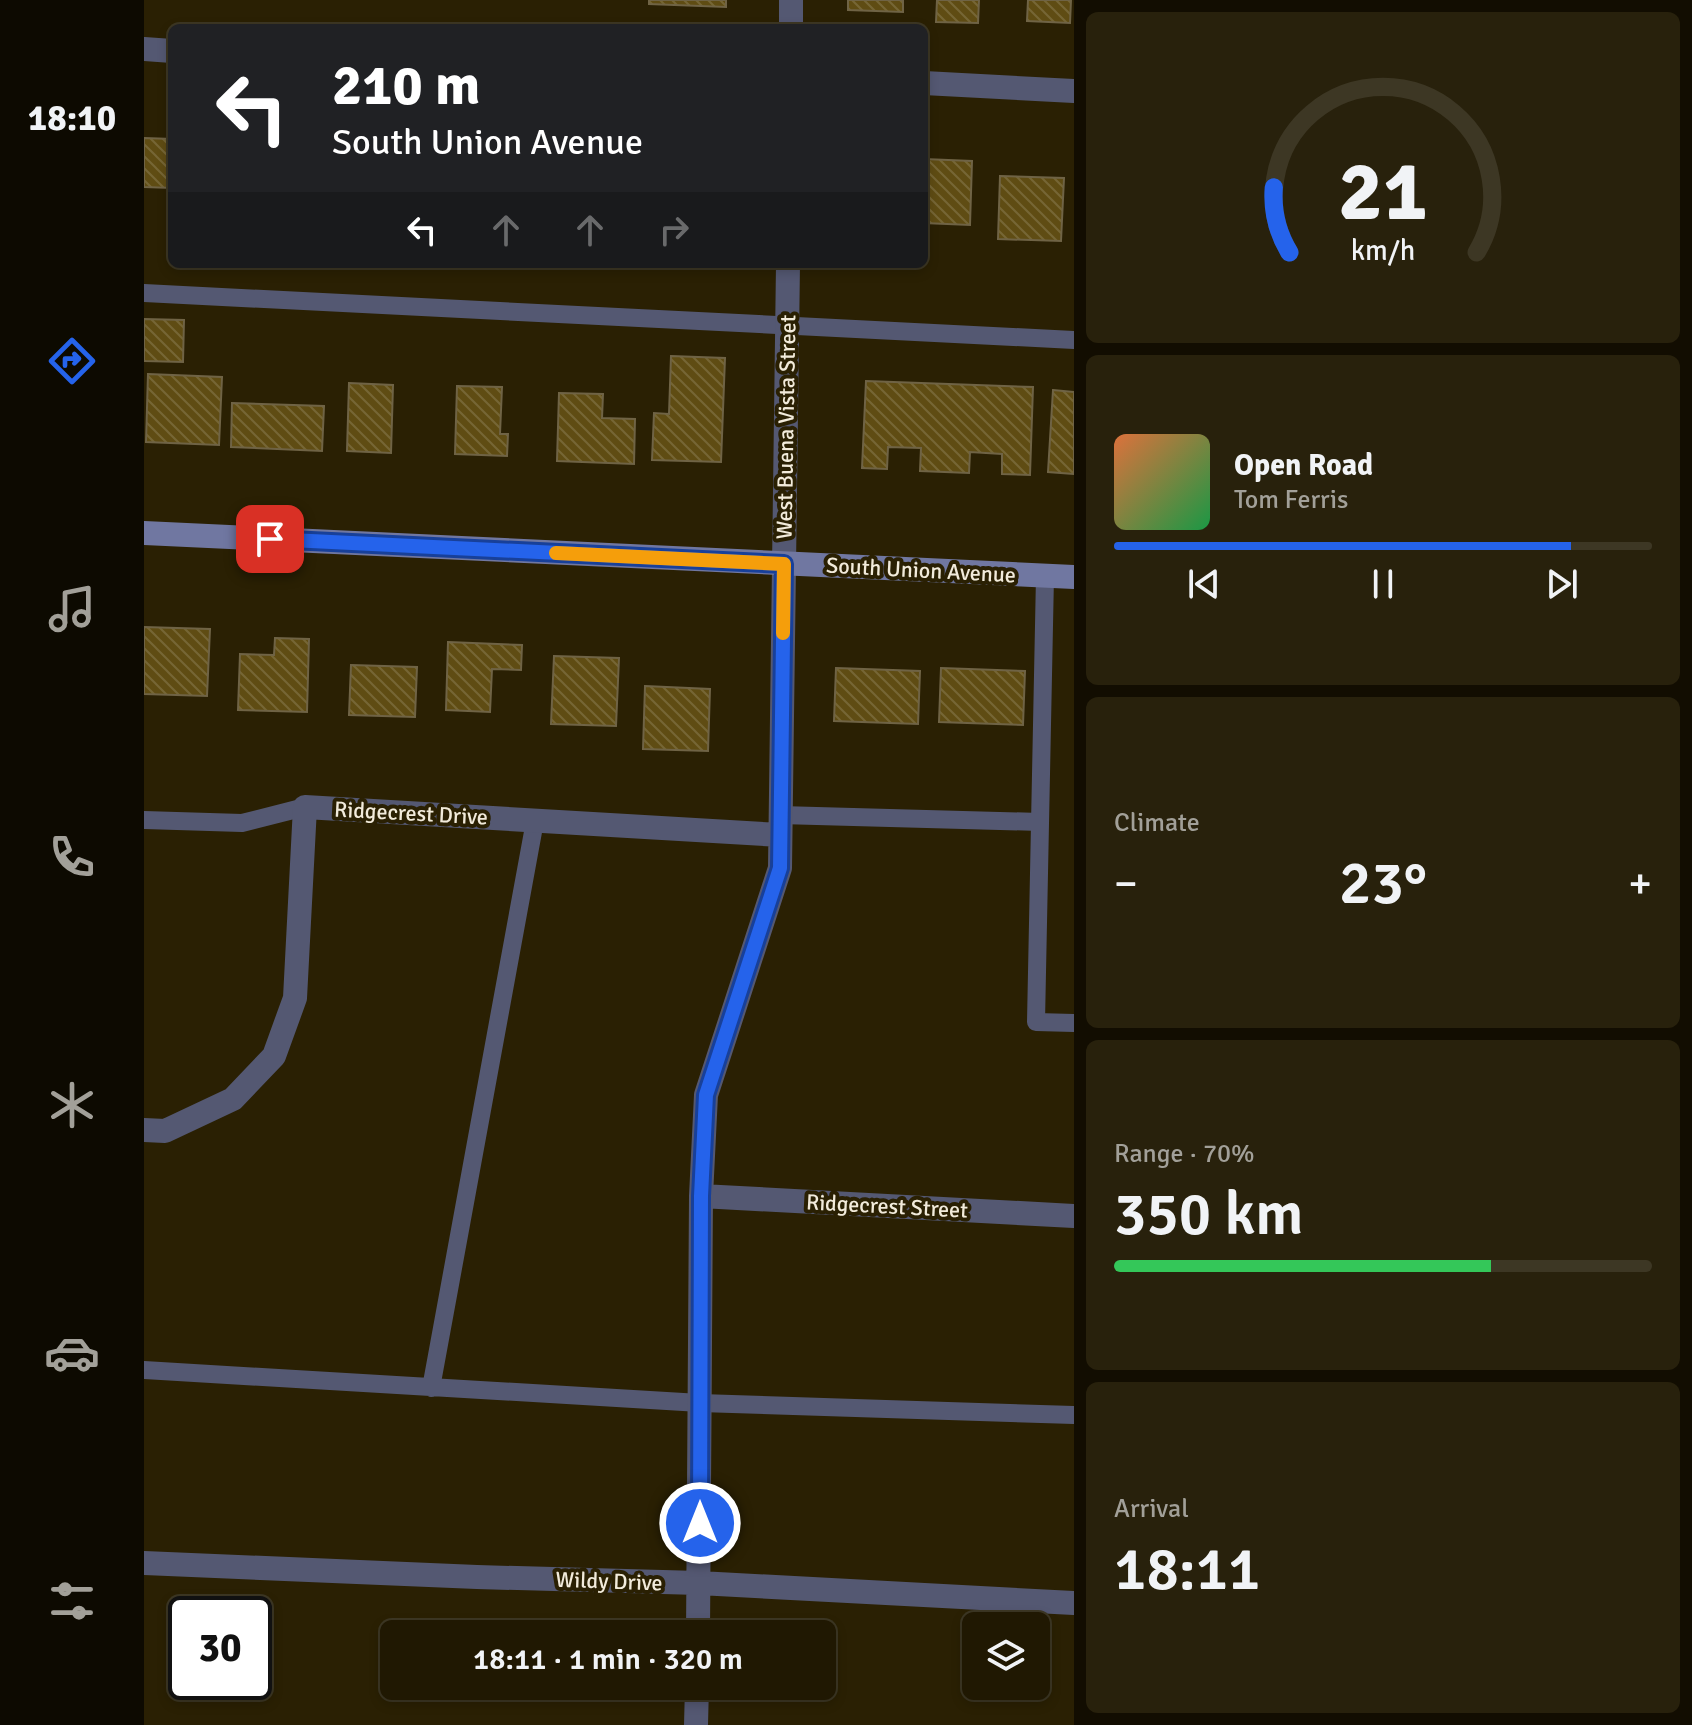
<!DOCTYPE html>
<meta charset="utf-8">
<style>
:root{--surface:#201802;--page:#28210c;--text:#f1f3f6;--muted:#a2a099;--line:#3d3724;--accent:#2563eb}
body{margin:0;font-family:Signika,sans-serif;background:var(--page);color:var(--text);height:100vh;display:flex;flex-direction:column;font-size:30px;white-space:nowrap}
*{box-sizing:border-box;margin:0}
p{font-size:26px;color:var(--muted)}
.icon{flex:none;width:44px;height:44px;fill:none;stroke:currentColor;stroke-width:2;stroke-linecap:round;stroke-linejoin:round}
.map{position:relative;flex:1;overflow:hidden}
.panel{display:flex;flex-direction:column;gap:12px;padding:12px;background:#120d01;width:618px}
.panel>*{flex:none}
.hud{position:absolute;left:24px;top:24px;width:760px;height:244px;border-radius:12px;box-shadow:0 4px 12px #0003,0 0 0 2px var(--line);background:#202124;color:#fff;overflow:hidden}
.fabs{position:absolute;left:818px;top:1612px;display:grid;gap:16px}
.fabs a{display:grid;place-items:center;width:88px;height:88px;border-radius:12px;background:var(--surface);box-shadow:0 4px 12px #0003,0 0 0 2px var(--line);font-size:40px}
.speed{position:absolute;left:24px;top:1596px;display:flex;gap:16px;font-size:40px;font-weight:700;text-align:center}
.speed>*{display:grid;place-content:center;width:104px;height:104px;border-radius:50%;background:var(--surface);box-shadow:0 4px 12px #0003,0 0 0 2px var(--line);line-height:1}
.speed .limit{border:4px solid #111;border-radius:12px;background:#fff;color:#111}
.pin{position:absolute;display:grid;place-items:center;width:68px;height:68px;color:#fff;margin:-34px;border-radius:16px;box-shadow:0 4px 12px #0006}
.me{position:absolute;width:88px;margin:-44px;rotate:0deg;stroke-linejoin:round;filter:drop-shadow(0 0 6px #0008)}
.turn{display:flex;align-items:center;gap:28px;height:168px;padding:0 32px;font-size:36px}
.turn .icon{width:104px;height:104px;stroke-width:2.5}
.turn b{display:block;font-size:56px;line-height:68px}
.lanes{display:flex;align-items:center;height:76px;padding:0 32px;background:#0003;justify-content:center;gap:40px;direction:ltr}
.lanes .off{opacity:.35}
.big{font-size:60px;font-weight:600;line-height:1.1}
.panel .tile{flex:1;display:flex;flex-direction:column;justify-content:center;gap:12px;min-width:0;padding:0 28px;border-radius:12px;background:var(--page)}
.panel .dial{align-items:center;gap:0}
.dial svg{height:208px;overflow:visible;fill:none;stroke:var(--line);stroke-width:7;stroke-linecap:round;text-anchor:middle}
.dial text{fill:var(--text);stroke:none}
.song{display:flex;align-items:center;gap:24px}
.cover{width:96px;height:96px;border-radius:12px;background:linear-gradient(135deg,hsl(20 70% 55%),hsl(140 70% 35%))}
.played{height:8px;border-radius:4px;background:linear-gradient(90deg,var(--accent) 85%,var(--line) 85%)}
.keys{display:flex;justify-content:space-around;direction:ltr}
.heat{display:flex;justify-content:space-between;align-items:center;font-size:44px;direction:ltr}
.charge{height:12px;border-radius:6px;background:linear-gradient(90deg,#34c759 70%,var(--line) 0)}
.trip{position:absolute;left:236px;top:1620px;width:456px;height:80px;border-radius:12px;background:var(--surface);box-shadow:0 4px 12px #0003,0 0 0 2px var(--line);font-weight:600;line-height:80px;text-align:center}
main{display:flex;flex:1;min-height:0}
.dock{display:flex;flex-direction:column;width:144px;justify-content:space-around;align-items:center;background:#0d0a01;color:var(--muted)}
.dock .icon{width:56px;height:56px}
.dock .active{color:var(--accent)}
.dock b{font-size:36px;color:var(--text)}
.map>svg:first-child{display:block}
</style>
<main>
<nav class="dock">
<b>18:10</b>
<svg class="icon active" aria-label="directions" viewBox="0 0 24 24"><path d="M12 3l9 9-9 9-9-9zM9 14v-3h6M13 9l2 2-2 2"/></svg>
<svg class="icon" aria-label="music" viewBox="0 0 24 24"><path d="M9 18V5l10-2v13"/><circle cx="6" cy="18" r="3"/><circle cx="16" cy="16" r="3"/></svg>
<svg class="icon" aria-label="phone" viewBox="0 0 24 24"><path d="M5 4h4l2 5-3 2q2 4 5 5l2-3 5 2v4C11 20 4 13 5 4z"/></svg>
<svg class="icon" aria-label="climate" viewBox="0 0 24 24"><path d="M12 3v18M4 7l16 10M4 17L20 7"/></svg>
<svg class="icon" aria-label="car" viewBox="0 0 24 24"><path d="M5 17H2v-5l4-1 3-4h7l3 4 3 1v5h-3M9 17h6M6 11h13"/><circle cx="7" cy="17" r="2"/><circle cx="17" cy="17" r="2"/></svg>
<svg class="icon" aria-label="filters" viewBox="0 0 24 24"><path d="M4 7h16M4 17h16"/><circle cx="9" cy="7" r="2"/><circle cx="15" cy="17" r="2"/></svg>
</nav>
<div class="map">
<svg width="930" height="1725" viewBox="0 0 930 1725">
<defs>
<pattern id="building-back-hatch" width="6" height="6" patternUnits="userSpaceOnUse" patternTransform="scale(2)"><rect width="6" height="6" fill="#5f4c13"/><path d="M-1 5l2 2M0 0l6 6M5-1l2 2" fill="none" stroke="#766635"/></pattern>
</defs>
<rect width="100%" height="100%" fill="#2a2003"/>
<path fill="url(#building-back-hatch)" stroke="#6f6345" stroke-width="2" d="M505,0H582V7L505,4Z
M704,0H759V12L704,10Z
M793,0H835L834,23L792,22Z
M884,0H927L926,23L883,21Z
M0,138L28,139V188L0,187Z
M780,159L828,161L826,225L780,223Z
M856,176L920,178L917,241L854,239Z
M0,319L40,320L39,362L0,361Z
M527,356L581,358L577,462L508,460L510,413L525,414Z
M4,374L78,377L75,445L2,442Z
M722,381L889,387L886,475L858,474V454L826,452L825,473L776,471L777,448L744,447L743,469L718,468Z
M205,383L249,385L247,453L203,451Z
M313,386L358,387L356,434H364L363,456L311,454Z
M909,390L930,392V474L904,472Z
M415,393L459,394L458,418L491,419L490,464L413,461Z
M88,403L180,406L178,451L87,447Z
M0,627L66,629L63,696L0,694Z
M131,638L165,639L163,712L94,710L96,654L130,655Z
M304,642L378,645L377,670L348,669L346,712L302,710Z
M410,656L475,658L472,726L407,724Z
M207,665L273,667L271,717L205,715Z
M692,668L776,671L774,724L690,721Z
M797,668L881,671L879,725L795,722Z
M501,686L566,689L564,751L499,749Z"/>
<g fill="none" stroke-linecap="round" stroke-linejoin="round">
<path stroke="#545872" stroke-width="18" d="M0,293L930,340
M901,576L892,1022L930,1023
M636,815L896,822
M0,820L98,823L161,807
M0,1370L556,1403L930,1415
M287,1388L391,821"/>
<path stroke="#545872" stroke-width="24" d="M647,28V0
M0,49L28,51
M780,83L930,91
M0,1130L21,1131L89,1099L130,1056L151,998L161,807L636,835
M557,1196L930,1216
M0,1563L333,1577L555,1583L930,1603
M554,1634L557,1196L562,1095L636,868L644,264
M552,1725L553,1686"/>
<path stroke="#7077a1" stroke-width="24" d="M0,533L930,577"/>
</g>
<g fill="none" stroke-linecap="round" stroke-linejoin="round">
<defs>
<path id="route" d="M126,539L640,564L636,868L562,1095L557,1196L556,1523"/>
</defs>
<use href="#route" stroke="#184099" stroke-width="20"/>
<use href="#route" stroke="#2563eb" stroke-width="14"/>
<path stroke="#f59e0b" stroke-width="14" d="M412,553L640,564L639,633"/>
</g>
<g text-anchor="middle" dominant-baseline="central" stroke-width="8" stroke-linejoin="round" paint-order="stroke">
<g font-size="22" fill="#f2ebdb" stroke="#2a2003">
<text transform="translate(642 427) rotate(-89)">West Buena Vista Street</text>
<text transform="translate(777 570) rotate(3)">South Union Avenue</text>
<text transform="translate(267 813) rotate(3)">Ridgecrest Drive</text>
<text transform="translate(743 1206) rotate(3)">Ridgecrest Street</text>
<text transform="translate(465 1581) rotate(2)">Wildy Drive</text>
</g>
</g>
</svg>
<div class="fabs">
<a><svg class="icon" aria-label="layers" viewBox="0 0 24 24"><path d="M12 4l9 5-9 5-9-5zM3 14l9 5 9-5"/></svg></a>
</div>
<div class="speed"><div class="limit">30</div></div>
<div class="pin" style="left:126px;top:539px;background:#d93025"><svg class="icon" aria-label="arrive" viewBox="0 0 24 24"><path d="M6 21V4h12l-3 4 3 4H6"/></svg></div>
<svg class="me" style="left:556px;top:1523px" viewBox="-20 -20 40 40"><circle r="17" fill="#2563eb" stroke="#fff" stroke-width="3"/><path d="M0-11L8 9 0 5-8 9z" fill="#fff"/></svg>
<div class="trip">18:11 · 1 min · 320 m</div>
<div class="hud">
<div class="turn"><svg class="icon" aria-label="left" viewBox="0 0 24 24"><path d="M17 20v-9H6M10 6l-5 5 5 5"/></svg><div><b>210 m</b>South Union Avenue</div></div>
<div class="lanes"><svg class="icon" aria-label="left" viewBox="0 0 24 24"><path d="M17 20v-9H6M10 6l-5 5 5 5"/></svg><svg class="icon off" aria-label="ahead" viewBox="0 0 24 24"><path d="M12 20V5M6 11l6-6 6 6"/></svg><svg class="icon off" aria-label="ahead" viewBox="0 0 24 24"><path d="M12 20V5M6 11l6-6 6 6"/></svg><svg class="icon off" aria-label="right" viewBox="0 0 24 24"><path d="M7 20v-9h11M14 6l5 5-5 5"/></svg></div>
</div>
</div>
<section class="panel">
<div class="tile dial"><svg viewBox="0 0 100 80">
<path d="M14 69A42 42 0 1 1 86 69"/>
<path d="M14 69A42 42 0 0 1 8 44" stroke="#2563eb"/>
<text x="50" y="56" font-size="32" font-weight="700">21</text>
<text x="50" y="72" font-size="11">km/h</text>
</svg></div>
<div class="tile">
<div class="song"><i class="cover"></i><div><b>Open Road</b><p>Tom Ferris</p></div></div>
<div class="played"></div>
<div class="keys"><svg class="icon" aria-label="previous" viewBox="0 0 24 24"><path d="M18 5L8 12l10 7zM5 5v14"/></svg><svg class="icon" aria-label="pause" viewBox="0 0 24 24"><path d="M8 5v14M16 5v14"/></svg><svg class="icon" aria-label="next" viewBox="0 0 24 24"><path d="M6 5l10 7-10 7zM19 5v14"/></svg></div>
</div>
<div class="tile"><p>Climate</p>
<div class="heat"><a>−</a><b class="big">23°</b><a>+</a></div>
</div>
<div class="tile"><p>Range · 70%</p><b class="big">350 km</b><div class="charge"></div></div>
<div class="tile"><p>Arrival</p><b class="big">18:11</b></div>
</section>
</main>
